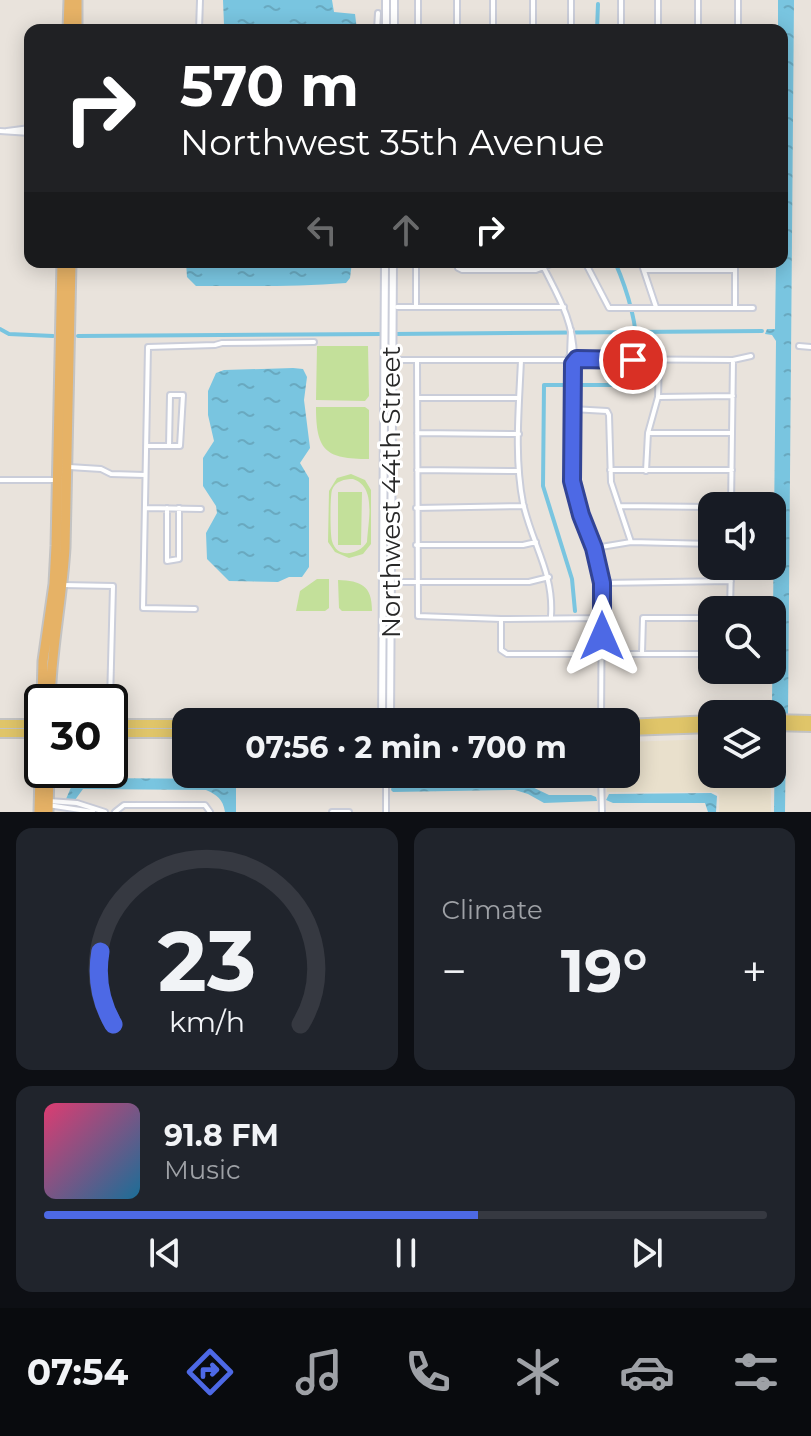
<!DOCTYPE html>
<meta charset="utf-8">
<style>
:root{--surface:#171b24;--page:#20242c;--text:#f1f3f6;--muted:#9ea1a6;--line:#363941;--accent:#4d69e5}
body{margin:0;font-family:Montserrat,sans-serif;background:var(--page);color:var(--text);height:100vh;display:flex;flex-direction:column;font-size:30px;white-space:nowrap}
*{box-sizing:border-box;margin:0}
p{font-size:26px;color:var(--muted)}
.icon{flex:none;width:44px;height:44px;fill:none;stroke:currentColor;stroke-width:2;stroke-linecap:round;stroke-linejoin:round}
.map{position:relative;height:812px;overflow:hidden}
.side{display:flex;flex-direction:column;gap:16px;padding:16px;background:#0d0f14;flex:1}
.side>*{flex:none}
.guide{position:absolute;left:24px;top:24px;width:764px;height:244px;border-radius:16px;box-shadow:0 4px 20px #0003;background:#202124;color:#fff;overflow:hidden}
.buttons{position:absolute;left:698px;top:492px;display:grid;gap:16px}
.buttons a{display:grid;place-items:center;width:88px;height:88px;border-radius:16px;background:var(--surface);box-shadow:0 4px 20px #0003;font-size:40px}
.speed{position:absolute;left:24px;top:684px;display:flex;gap:16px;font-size:40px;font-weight:700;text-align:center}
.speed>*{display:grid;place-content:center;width:104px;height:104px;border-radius:50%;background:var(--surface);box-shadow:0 4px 20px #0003;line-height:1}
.speed .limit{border:4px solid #111;border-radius:12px;background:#fff;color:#111}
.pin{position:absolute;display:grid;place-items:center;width:68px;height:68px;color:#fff;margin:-34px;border:4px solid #fff;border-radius:50%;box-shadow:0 2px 8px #0007}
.me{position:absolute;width:88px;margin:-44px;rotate:0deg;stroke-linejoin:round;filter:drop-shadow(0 0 6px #0008)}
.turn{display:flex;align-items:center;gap:28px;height:168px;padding:0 24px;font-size:36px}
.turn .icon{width:104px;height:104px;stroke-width:2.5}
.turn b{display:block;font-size:56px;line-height:68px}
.lanes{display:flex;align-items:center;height:76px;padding:0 24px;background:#0003;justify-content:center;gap:40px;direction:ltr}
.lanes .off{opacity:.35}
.big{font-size:60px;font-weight:700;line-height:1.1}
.side .tile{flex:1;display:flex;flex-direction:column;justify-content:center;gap:12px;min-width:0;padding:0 28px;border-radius:16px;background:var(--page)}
.side .dial{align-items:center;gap:0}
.dial svg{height:208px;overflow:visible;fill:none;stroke:var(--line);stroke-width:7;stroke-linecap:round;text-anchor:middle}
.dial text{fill:var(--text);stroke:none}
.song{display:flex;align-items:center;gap:24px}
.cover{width:96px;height:96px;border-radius:12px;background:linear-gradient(135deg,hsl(340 70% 55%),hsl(200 70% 35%))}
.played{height:8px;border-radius:4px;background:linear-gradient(90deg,var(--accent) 60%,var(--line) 60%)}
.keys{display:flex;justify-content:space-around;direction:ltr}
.heat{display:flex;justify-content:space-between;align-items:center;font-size:44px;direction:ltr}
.side .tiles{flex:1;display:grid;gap:16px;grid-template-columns:1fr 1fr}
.tile:last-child{grid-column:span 2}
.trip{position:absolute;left:172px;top:708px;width:468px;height:80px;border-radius:16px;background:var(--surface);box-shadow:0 4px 20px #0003;font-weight:700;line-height:80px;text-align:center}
.tab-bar{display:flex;height:128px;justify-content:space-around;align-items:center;background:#090b0e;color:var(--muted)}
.tab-bar .icon{width:56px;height:56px}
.tab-bar .current{color:var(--accent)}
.tab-bar b{font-size:36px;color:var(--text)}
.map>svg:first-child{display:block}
</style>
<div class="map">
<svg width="811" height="812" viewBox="0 0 811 812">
<defs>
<pattern id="water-ripples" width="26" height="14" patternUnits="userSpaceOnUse" patternTransform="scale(2)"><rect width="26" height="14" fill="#79c5e0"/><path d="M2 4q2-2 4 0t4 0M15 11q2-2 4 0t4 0" fill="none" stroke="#69a9c0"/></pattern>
</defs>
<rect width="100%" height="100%" fill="#e9e3dc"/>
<path fill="#e9e0cc" d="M712,739V774H771V812H719V795L716,792H607L608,774H626V742Z"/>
<path fill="#c3e09a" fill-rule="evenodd" d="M317,346H368L369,396L365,401L316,400Z
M316,407H365L369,410V459C326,459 316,451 316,407Z
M351,474L365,480L371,490V544L363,554L349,558L335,552L328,542L329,491L337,478ZM353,479C377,487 368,521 367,542C360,554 337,560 332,541C330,534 330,497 332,490C335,481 345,479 353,479Z
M338,492H362L361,545H338Z
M317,579H329V608L325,611H296L300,591Z
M338,580C361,581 372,585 372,611H342L339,608Z"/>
<path fill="url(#water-ripples)" d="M223,0H332L334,12L355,14L357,30H278L266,26C262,26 259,29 254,30C244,33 235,26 224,25Z
M778,0H794L788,715H773L772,703L776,341L772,335L765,334L767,329H775L776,262H782V30H778Z
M186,262H352L350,278L346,283C295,287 246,286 196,286L187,277Z
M293,368L303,369L307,377L304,400L310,448L300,463L309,478V567L302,577H289L278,582L229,581L207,559L206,533L217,513L216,506L203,486V458L214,441L208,415V391L216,373L224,370Z
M775,730H786L785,812H774Z
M88,778L236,779V812H225C223,799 217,795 206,790L83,789L75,800L66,799L72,785Z
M526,784L549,795H591L596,797L597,801L544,803L528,794L515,790L393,792L391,790L392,785Z
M711,793L717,796L716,812H708L705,803H613L606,800L609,794Z"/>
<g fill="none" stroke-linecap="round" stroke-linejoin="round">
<path stroke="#79c5e0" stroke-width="4" d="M597,30L598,4
M615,262C628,292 637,321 637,353
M0,329L9,334L53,336
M392,334L762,331
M78,336L383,334
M575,611L572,579L543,486L544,385H634L637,381V367"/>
<defs>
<path id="minor" d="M493,0V30
M199,30L200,0
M377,30L378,13
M418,30V0
M457,30V0
M533,30V0
M571,30V0
M621,30V0
M658,30V0
M698,30V0
M738,30V0
M0,131L30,133
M7,131L30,128
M416,262V307
M456,262L458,268L462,270H536L556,262
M541,262C557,295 573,318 574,356
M585,262L609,308H753
M641,262L656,307
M645,270H735
M397,307H564
M735,307V262
M799,346L811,347
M570,355L571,330
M567.5 360a4.5 4.5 0 1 1 9 0a4.5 4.5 0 1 1-9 0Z
M577,359L733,360L751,356
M399,360H568
M521,360C519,407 514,457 523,503C532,544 554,573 551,616
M417,361L418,616L501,619L602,618
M570,364L571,386
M573,364L572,481L581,515L594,548L602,583L601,722
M659,397L733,396
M418,398H519
M572,409L607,411L609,415L611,482L631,542
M417,433L519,434
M648,433H732
M146,446H180L183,395H170L169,446
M69,467L101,469L111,474L145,475
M417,470L518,471
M610,470H732
M646,471L648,433L658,397L659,360
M0,480H58
M620,506L712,507
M731,506L733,360
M145,508L201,509
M167,508V561L179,559V508
M416,508L524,506
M416,545H523L536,542
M595,548L631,542L712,544
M397,582H529L549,577
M602,583L731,581
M63,585L113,586L110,702
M195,609L143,608L148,347L215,345L222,343L314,342
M730,610L731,566
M501,619V650L507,654H712
M642,653L643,618H712
M601,774L602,812
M49,801L77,803L105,812
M48,805L93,812
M115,812L124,805H205L210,812
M332,812H349
M386,812V774"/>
<path id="tertiary" d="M394,0V30
M386,30V0
M382,722L385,262
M390,722L393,262"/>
<path id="primary" d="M772,719L811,720
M0,724H42
M110,724H186
M626,724L712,720
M772,726L811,727
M626,731L712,728
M0,733H42
M110,733H186"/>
<path id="trunk" d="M68,30L69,0
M77,30V0
M50,702C51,650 62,600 65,548L71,262
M39,812L43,661L54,584L56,546L62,262
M48,812L49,770"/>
</defs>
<use href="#minor" stroke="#cacdd9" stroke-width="8"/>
<use href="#tertiary" stroke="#cacdd9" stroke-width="10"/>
<use href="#primary" stroke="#c3c3c3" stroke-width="12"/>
<use href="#trunk" stroke="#c3c3c3" stroke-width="13"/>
<use href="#minor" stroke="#fff" stroke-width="4"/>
<use href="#tertiary" stroke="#fff" stroke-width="6"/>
<use href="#primary" stroke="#e0c569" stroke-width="8"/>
<use href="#trunk" stroke="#e6b266" stroke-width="9"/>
</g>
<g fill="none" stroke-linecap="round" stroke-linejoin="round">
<defs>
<path id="route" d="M602,636V583L594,548L581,515L572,481L573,364L577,359L633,360"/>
</defs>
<use href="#route" stroke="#324495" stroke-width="20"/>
<use href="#route" stroke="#4d69e5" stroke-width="14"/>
</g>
<g text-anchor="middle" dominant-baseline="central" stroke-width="6" stroke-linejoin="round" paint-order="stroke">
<g font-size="26" fill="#282828" stroke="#fff">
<text transform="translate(391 492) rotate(-90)">Northwest 44th Street</text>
</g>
</g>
</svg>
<div class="buttons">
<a><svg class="icon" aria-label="sound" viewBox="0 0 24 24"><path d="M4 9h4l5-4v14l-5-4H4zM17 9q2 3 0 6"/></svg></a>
<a><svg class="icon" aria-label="search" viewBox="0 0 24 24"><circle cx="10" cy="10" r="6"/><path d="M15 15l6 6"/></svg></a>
<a><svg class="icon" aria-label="layers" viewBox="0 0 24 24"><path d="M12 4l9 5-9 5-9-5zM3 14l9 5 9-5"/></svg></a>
</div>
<div class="speed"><div class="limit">30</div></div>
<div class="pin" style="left:633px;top:360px;background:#d93025"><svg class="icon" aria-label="arrive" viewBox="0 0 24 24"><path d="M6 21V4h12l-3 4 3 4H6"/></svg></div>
<svg class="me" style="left:602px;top:636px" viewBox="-20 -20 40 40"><path d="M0-17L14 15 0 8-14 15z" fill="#4d69e5" stroke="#fff" stroke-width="4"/></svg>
<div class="trip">07:56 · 2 min · 700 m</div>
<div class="guide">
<div class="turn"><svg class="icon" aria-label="right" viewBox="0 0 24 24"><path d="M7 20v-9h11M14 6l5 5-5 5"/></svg><div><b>570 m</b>Northwest 35th Avenue</div></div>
<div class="lanes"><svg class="icon off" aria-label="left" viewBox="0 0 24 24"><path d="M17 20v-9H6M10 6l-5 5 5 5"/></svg><svg class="icon off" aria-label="ahead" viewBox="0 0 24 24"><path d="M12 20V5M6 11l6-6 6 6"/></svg><svg class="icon" aria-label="right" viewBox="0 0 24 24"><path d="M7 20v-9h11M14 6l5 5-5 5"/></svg></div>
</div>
</div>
<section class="side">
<div class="tiles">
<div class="tile dial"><svg viewBox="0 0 100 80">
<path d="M14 69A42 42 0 1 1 86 69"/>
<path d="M14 69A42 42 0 0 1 9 41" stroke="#4d69e5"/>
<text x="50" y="56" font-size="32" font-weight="700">23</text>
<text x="50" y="72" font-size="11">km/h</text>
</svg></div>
<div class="tile"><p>Climate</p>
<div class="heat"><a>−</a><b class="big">19°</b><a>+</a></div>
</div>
<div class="tile">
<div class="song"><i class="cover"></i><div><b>91.8 FM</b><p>Music</p></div></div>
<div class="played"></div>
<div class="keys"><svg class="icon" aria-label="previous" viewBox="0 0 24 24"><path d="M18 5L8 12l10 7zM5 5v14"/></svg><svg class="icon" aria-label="pause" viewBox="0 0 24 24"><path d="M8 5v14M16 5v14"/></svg><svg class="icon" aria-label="next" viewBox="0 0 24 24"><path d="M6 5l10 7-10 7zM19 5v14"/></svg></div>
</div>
</div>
</section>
<nav class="tab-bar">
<b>07:54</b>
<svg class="icon current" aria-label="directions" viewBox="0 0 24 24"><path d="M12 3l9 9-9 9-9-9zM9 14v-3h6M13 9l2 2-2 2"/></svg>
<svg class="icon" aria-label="music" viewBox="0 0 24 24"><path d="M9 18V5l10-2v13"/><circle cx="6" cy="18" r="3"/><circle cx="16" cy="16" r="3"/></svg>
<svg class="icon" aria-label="phone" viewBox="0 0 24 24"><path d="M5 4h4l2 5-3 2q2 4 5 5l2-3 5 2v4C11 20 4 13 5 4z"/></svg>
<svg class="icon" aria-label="climate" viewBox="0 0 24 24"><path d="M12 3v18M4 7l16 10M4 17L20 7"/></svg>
<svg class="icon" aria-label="car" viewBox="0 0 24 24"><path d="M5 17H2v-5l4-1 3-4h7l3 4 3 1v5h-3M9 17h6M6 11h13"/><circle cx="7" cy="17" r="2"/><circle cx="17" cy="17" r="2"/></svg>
<svg class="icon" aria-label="filters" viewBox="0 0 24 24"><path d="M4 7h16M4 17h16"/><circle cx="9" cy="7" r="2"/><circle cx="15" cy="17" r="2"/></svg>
</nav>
